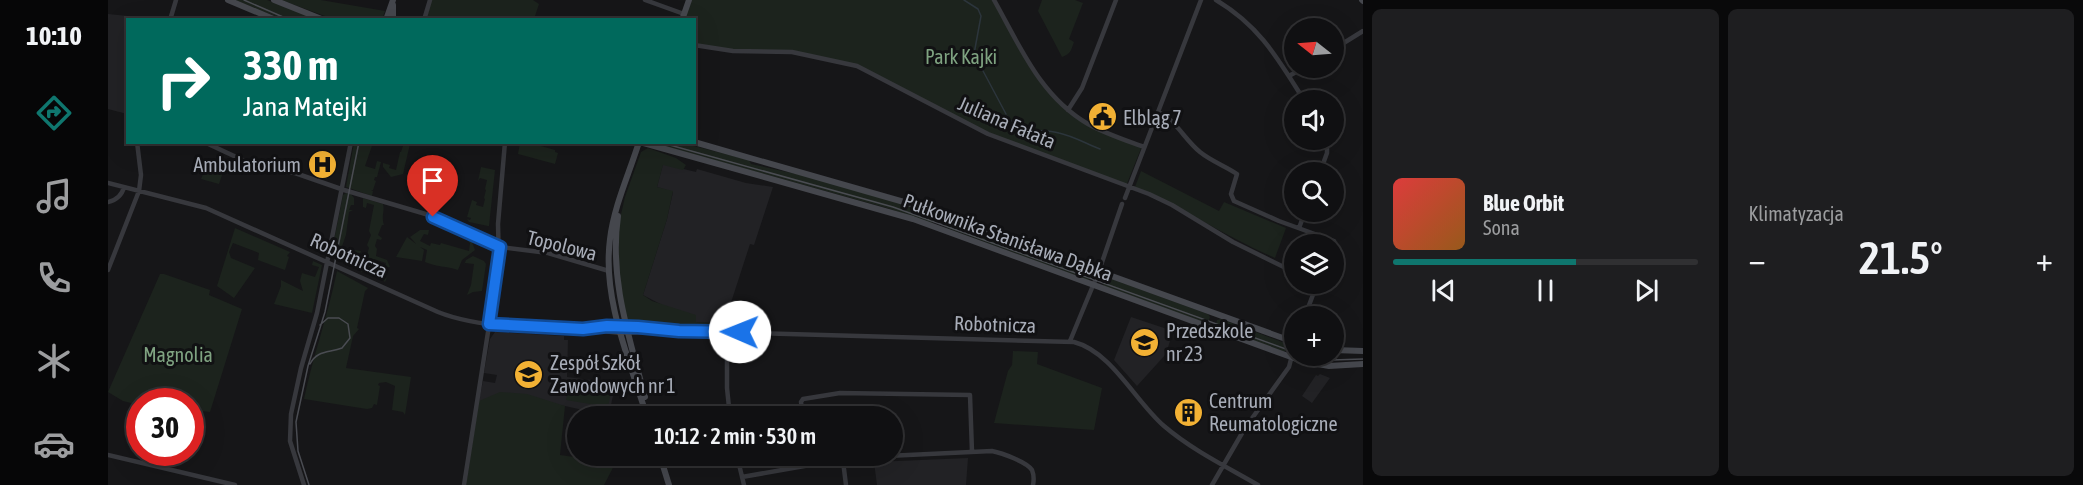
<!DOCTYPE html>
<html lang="pl">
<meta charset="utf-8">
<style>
:root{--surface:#101012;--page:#1e1e20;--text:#f1f3f6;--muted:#9c9d9f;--line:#303032;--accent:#0f766e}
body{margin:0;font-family:"Asap Condensed",sans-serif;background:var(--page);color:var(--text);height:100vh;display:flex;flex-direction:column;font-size:22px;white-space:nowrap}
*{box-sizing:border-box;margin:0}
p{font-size:20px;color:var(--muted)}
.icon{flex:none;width:33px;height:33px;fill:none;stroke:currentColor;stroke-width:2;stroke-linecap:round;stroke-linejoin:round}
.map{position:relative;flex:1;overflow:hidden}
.panel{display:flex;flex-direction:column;gap:9px;padding:9px;background:#09090a;width:720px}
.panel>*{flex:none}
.guide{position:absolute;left:18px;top:18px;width:570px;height:126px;border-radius:0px;box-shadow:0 6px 24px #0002,0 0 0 2px var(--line);background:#00695c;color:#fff;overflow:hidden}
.needle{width:39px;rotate:287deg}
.fabs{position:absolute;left:1176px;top:18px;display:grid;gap:12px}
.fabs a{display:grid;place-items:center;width:60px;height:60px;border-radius:50%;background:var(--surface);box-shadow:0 6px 24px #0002,0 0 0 2px var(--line);font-size:30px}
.speed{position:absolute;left:18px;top:388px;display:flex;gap:12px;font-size:30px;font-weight:700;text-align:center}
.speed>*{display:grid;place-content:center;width:78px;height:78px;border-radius:50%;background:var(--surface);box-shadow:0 6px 24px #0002,0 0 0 2px var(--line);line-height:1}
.speed .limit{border:9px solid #d22;background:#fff;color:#111}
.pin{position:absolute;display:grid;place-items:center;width:51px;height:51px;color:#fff;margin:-62px -26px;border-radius:50% 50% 50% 0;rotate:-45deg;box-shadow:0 0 6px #0007}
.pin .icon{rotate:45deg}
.me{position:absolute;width:66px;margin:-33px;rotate:271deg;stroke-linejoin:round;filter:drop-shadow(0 0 4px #0008)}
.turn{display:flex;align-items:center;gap:21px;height:126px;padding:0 18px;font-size:27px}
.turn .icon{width:78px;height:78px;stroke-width:2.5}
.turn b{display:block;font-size:42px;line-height:51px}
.big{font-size:45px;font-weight:600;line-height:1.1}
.panel .widget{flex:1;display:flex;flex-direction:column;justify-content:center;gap:9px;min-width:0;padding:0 21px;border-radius:9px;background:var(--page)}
.song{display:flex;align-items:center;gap:18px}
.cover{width:72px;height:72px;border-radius:9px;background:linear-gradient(135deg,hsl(0 70% 55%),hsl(30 70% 35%))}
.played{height:6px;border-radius:3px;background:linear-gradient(90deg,var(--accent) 60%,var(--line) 60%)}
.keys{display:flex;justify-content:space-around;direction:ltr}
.heat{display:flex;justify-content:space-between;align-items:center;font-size:33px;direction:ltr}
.panel .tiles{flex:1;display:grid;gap:9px;grid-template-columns:repeat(2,1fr)}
.trip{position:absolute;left:459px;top:406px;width:336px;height:60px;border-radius:30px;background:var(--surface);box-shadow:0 6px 24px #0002,0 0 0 2px var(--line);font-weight:600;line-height:60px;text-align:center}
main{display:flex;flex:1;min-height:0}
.tab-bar{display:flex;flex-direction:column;width:108px;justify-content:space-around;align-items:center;background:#060607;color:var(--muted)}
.tab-bar .icon{width:42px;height:42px}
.tab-bar .current{color:var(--accent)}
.tab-bar b{font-size:27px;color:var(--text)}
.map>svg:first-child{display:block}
</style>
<main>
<nav class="tab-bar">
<b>10:10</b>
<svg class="icon current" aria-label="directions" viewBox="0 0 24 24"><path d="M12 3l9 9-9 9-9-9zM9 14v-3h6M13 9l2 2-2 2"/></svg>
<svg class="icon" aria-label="music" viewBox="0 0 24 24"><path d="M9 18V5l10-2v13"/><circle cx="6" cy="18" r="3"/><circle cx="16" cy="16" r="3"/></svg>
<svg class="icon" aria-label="phone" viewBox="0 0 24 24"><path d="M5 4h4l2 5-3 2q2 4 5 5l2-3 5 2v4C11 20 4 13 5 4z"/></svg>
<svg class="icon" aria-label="climate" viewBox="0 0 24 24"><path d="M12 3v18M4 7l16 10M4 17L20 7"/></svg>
<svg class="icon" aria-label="car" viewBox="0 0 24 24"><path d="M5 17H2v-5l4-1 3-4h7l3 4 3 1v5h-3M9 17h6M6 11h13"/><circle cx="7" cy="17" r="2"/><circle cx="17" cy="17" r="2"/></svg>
</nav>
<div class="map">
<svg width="1255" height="485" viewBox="0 0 1255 485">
<rect width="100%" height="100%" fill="#161618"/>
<path fill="#222225" d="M0,14L50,19L20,20L19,114L0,109Z
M555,164L588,172L589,169L638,183L665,187L646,245L642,244L617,321L614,320L606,323L587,322L535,295L559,219L565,192L549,187Z
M1023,317L1065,331L1058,354L1029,386L1006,360Z
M387,332L456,336V340H460L459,377L508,383L502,409L493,414L457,406L371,401L375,381L387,383L389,375L376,373L382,339Z
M1212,374L1222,378L1204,403L1194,396L1208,375L1210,376Z
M860,458L858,485H769L766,462Z"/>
<path fill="#1c231d" d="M127,0H159L207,19H174Z
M173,0H213L277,11L274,19H225Z
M322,0H425L431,4L426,19L322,20L316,18Z
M584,0H886L937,88L981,124L1034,146L1018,186L880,134L762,72L700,54L638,52L587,45L586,20H577Z
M934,0H967L975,3L961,39L966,42C963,50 963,54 954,57L930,11Z
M246,143H265L257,166L267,169L269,161L273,162L269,177H267L266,180L268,181L265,190H263L265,191L264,196L238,187Z
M296,143H305L302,144L295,174L283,177L275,167V163L282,165L281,168L288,170L292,152H293Z
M412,143H422L447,150V152L450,153L447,164L410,154Z
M543,143H574L641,160L643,164L702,177L786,201L825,214L827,217L826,222L823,223L779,208Z
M540,148L568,158L578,165L575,170L555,165L549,187L565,191L559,219L535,295L544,301L588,315V322L606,323L614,320L619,332L523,330L521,322L518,319L510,280L511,223L517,197L533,152Z
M101,160L117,166L111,184L93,179Z
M373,167L387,170L381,226H380L361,222L359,219L362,220L363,218L359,217L364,200L369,202L368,205L375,207L377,199L376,198L378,190L377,189L379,180L372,178L370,181Z
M1033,171L1111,211L1116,202L1178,228L1167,258C1119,237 1075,208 1027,187Z
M238,193L243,194L246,198V205H243L241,210H245L241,212L238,235L231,255L240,259L238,264L223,256L235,195Z
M255,198L275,204C277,211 273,216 276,225H274L270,235L274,238L273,240L269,239L267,246L269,249L268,256L279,260L282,267L276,268L278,263L266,259L262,272L279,278L281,273L277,282L273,278H268L239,265L247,250L253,251L251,256L258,258L261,248L259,245L263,235L261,231L266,205L259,203L258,208L255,207Z
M837,219L982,271L985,274L982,279L980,280L839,228L834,224Z
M127,228L182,252L179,256L181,257L177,270L174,269L150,260L151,253L125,243L121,252L123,258L147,268L126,298L109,286Z
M312,230H321L320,235L316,234L312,241L322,246L323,243L332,245L333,243L361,251L362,243L359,240L364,242L367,250L354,260L350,270C339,266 328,267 317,262L319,250L310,246L302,237Z
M299,237L316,250L314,261L288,257Z
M365,256L376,261L378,264L374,291L365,292L359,295L363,285L366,264L357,263L355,267L358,260Z
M205,261L214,265L204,313L166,304L173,286V280L195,291L192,281L194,273L207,277L211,267L204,265Z
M229,271L260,288L257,291L249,328L251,329L245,336L238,368L303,377L297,415L295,412L284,410L287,386L278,382L271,383L270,385L272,386L269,405L266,404L264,408L259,409L196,399C205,356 220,315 229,271Z
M52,274H56L102,290L101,295L134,309L102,412L94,411V409L83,410L82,402H32L31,405L15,401L0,392Z
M998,277L1100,314L1102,317L1100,322L1097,323L996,286L994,283Z
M1113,319L1177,343L1180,346L1178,351H1174L1110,327L1108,324L1109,320Z
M905,351L930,352L929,364L994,388L986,430L886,423L900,371L904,365Z
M462,379L504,387L500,407L458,400Z
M392,392L419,394L457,406L452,455L466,457L469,446L470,456H511L496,485H358L371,401Z"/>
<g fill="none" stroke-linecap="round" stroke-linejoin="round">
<path stroke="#2c353c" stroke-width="1.5" d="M856,0L870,9L873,16L866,54L898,114
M899,116C912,136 932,128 951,133C965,136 979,144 992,149"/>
<path stroke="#37383d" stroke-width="4.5" d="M537,0L576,14
M886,0C912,46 932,96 980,124C998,134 1017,140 1036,147
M1108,0C1152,26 1170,59 1196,100
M62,20L68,0
M316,20L322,0
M586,45L625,51L684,52L749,66L880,134L1041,194L1064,205L1125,242L1186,272
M1226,49L1255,31
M1181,76L1195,68
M960,110L974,88L1008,0
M1050,112C1067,119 1077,140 1092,152C1103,161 1117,166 1129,174L1123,194L1126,201L1171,221L1226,241L1224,244
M96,142L156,170L187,173L236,190L321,215L392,247L440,253L501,271
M1212,172L1219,153V140
M0,183L98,208L330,312C367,327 437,331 477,328C506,327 537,323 565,330
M1017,198L1093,0
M0,202C9,200 14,195 16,187
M1191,228L1197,212
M0,270L31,191L33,175L29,142
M1197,316L1209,284
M475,329L513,333L571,331L966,342C1004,352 1027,401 1056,426C1084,450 1119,467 1150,485
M619,332V388L622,417
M962,341L991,271L1014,204
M695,417L693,402L695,399L732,393L862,395L864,452
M0,455L127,485
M629,456L636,485
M735,461L738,485
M634,477L725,461L779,456L884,451C894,453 919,462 924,470C926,475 926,480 925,485
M196,485L182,441L183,414L193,368L209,313L243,142
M356,485L391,262L390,224L397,142
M1104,485L1137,428L1181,367L1186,347"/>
<path stroke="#45474d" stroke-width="6" d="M120,0L168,20
M166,0L216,20
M1254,0L1255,1
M278,20L285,0
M285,20V5
M574,20L581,0
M531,142C521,174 506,206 502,239C494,299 522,361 539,417
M532,142L805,219L1194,361L1221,366L1255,364
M586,142L810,206L1186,342
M510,216C501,279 521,336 537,397
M1226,350L1255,351
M552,456L561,485"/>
<path stroke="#4a4c52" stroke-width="1.5" d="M136,0L182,20
M551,142L785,207L1186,352
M1196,356L1224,360L1255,359
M202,364C209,350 221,353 234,348L242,338L240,324L231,318H220L212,325
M201,485L190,451L188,422L200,366L217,312L251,142"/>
</g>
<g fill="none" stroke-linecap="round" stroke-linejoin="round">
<defs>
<path id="route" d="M325,217L392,247L381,324L475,329L499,326L530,327L571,331L632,332"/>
</defs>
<use href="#route" stroke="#114b97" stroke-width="15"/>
<use href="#route" stroke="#1a73e8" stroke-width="10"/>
</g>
<defs>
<symbol id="civic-disc" viewBox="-11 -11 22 22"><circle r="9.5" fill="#f2b134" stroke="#111113"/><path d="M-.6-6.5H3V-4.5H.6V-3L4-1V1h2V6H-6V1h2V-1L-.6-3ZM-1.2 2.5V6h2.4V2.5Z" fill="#111"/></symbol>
<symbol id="hospital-disc" viewBox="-11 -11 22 22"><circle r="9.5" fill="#f2b134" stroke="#111113"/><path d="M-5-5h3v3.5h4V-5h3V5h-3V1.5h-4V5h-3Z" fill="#111"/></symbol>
<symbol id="school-disc" viewBox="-11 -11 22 22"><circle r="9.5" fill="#f2b134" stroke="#111113"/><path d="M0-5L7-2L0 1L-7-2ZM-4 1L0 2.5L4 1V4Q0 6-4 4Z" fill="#111"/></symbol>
<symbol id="building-disc" viewBox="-11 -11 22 22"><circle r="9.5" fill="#f2b134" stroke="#111113"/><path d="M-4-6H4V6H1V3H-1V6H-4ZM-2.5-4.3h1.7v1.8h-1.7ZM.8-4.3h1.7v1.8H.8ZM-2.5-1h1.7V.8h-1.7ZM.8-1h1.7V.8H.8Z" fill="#111"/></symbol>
</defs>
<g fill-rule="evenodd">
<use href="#civic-disc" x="978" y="100" width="33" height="33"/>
<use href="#hospital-disc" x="198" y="148" width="33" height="33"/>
<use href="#school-disc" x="1020" y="326" width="33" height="33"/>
<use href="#school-disc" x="404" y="358" width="33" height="33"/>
<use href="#building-disc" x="1064" y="396" width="33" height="33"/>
</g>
<g text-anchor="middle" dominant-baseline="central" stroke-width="6" stroke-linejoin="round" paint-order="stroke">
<g font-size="20" fill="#7fa381" stroke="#111113">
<text x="853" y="56">Park Kajki</text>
<text x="70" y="354">Magnolia</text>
</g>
<g font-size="20" fill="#a8adb8" stroke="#111113" text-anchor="start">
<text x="1015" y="117">Elbląg 7</text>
<text x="193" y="164" text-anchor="end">Ambulatorium</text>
<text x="1058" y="330">Przedszkole<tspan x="1058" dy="23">nr 23</tspan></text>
<text x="442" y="362">Zespół Szkół<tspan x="442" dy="23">Zawodowych nr 1</tspan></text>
<text x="1101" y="400">Centrum<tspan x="1101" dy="23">Reumatologiczne</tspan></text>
</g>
<g font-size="20" fill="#a8adb8" stroke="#111113">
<text transform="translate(899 122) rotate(23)">Juliana Fałata</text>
<text transform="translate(900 237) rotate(20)">Pułkownika Stanisława Dąbka</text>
<text transform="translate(454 245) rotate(14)">Topolowa</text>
<text transform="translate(241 255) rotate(24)">Robotnicza</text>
<text transform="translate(887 324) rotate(2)">Robotnicza</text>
</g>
</g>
</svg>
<div class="fabs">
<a><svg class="needle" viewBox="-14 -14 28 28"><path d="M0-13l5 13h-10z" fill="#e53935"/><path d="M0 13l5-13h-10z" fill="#9c9d9f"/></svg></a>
<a><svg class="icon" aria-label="sound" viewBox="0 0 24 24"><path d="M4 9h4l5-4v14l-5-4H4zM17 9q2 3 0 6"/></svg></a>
<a><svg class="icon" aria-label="search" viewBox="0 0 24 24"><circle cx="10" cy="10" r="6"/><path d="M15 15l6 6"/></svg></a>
<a><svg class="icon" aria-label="layers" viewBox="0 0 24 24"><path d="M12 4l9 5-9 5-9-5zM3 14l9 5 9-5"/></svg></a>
<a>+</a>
</div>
<div class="speed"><div class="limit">30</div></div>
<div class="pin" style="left:325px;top:217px;background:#d93025"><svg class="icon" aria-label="arrive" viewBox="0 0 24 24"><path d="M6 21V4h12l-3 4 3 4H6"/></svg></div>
<svg class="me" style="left:632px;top:332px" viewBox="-20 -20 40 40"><circle r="19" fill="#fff"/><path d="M0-13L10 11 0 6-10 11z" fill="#1a73e8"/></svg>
<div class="trip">10:12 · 2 min · 530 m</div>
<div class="guide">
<div class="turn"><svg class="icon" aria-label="right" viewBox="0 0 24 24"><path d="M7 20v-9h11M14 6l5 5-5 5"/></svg><div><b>330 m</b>Jana Matejki</div></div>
</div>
</div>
<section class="panel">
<div class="tiles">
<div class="widget">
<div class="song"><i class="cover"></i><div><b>Blue Orbit</b><p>Sona</p></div></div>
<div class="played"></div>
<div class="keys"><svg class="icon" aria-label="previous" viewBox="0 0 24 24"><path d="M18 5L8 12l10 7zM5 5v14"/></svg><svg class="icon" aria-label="pause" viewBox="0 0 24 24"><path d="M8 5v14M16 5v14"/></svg><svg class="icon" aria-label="next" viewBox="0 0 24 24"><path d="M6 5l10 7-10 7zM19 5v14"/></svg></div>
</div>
<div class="widget"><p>Klimatyzacja</p>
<div class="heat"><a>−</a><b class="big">21.5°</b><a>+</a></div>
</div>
</div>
</section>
</main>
